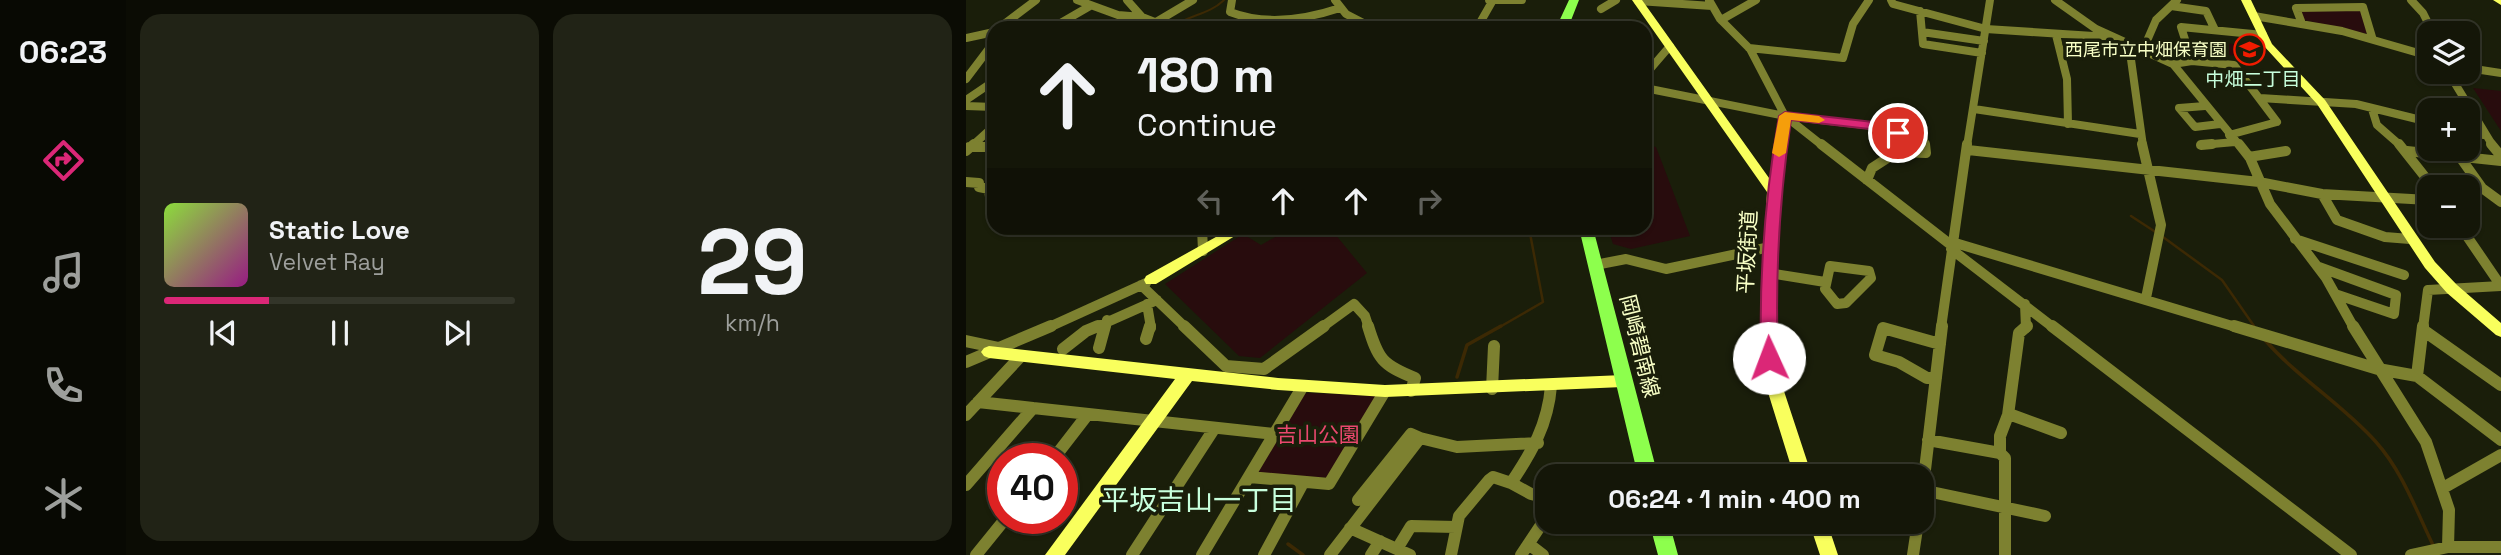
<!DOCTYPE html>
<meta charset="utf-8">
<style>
:root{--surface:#141608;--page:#212316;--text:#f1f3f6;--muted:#9d9f9c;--line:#333529;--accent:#db2777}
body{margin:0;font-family:"Space Grotesk","Noto Sans JP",sans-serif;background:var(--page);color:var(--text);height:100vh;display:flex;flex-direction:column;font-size:26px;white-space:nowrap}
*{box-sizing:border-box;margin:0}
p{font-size:23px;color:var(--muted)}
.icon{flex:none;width:38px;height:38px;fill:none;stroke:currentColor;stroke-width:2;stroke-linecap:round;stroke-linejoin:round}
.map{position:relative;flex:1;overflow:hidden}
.details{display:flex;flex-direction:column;gap:14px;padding:14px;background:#0b0c04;width:840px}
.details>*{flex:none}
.banner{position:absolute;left:21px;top:21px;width:665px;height:214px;border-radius:21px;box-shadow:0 2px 5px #0004,0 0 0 2px var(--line);background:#141608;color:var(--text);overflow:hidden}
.controls{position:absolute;left:1451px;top:21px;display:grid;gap:14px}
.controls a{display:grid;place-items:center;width:63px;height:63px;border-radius:14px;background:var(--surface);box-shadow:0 2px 5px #0004,0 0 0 2px var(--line);font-size:35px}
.speed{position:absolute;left:21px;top:443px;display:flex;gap:14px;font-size:35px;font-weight:700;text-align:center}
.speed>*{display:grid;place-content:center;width:91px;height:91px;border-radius:50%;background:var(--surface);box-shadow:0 2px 5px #0004,0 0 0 2px var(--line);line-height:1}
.speed .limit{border:10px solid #d22;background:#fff;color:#111}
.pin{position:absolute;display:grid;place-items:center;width:60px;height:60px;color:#fff;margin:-30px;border:4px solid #fff;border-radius:50%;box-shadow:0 2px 7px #0007}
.me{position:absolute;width:77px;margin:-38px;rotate:358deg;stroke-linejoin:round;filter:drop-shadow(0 0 5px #0008)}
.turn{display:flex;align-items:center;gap:24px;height:147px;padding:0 35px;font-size:32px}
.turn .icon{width:91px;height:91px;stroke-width:2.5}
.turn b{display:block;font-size:49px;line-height:60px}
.lanes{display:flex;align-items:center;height:66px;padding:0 35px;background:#0003;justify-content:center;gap:35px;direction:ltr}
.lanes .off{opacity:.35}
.details .card{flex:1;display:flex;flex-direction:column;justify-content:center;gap:10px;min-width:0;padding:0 24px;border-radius:21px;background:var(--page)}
.details .dial{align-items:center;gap:0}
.dial b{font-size:91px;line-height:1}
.song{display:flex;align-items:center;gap:21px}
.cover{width:84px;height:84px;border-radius:10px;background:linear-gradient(135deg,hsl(90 70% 55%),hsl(310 70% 35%))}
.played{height:7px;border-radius:4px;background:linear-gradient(90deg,var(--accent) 30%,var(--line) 30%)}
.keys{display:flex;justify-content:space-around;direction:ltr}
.details .tiles{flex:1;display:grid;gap:14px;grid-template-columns:repeat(2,1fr)}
.trip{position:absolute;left:569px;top:464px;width:399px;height:70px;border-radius:21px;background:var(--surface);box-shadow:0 2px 5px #0004,0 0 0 2px var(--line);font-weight:700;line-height:70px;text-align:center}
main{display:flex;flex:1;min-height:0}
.tab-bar{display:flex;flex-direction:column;width:126px;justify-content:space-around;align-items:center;background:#080903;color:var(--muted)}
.tab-bar .icon{width:49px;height:49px}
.tab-bar .selected{color:var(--accent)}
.tab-bar b{font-size:32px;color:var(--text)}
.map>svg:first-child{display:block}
</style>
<main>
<nav class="tab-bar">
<b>06:23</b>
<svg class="icon selected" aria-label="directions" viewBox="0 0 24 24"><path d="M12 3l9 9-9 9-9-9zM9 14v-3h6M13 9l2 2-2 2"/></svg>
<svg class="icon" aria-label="music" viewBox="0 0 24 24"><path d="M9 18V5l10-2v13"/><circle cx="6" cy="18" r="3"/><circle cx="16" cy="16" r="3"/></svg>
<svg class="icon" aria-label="phone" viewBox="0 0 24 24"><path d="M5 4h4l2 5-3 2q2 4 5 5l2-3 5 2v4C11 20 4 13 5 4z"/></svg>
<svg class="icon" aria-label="climate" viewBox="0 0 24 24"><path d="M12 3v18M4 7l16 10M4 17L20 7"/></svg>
</nav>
<section class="details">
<div class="tiles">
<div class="card">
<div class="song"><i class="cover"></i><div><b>Static Love</b><p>Velvet Ray</p></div></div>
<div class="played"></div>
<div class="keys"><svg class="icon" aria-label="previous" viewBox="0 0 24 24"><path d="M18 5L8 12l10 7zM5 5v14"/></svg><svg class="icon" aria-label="pause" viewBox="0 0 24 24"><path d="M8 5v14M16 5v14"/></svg><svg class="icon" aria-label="next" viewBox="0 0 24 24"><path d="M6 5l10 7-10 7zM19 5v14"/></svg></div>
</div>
<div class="card dial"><b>29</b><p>km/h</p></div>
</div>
</section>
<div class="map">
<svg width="1535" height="555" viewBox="0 0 1535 555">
<rect width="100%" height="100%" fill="#1a1e0a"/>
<path fill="#280c0d" d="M1395,8L1402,34L1338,20L1334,9Z
M1234,40L1276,45L1281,57L1238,52Z
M1507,88L1535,91V131Z
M679,145L690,147L724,236L665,249L647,244L642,228H679Z
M325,228H364L401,273L294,358L273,356L199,284L277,234L295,245Z
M341,393L411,396L363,478L293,473L292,469L337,395Z"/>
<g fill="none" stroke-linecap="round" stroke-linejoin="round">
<path stroke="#3c2904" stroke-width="2" d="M205,28C221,15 243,15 258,0"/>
<path stroke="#3c2904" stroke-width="2.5" d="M1165,216L1191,233
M1197,237L1256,280L1288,326
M532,328L577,302L563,228"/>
<path stroke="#3c2904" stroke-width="3.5" d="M1299,340C1332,378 1376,404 1410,442C1436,471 1450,510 1467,545
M491,377L501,345L535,326
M322,544L337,555"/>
<path stroke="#7d8130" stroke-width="8" d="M111,0L152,15L176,17
M161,0L176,17L204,28
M266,0L264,12C300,26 338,20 374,8
M369,0L380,14L407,28
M523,0H556
M743,0L754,19L784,49L819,116L857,146
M925,0L927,4L1020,29L1143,37
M1089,0L1130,29L1207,64L1274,146
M1445,0L1457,13L1467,33
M672,1L746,6
M1205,6L1240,11L1249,30
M635,9L650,0
M954,11L957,44L1016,53
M1288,16L1376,31L1463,56
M755,20L790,0
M1335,21L1330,8L1397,7L1406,37
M33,28L70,0
M86,28L124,6
M180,28L227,0
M511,28L527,0
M956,32L1018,41
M1090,35L1101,79L1102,124
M0,38L28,32
M1163,45L1177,146
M783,48L877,58L887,24L903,0
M1177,50L1190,20L1211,0
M1226,61L1215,27L1297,35
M1207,64L1226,61L1268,65L1311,122L1263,135
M1502,68L1535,73
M1482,72L1527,146
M679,75L704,46
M0,79L28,42
M679,88L819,116L925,128L936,137L937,146
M1294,98L1390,104L1463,122
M0,100L28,81
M0,106L28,107
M1239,106L1213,108L1229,127L1254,124
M1008,109L1174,134
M1406,109L1411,125L1435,146
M1502,131L1518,135
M935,136L957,135L959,146
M1235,145L1269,142
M6,146L28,126
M814,146L819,116
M1001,146L1024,0"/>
<path stroke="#7d8130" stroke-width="10" d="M855,144L985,245
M1176,144L1195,225L1180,298
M1273,144L1284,158L1304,204L1360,278L1388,328
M1433,144L1467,187
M1525,144L1535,156
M1235,145L1246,144
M3,147H28
M1002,150L1293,182L1356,194L1463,200
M0,151L8,144
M1441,151L1535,161
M935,152L960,153L959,144
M1283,157L1320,151
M1494,157L1516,188L1535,202
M901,180L906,168L937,148V144
M0,182L13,183V187L23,189L24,197L28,199
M807,192L815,144
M1356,194L1371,220L1419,237L1444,239
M1494,226L1535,286
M236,228L237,251
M1329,239L1438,275
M986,242L1273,328
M985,249L1088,328
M629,265L660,259L700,269L804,247
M864,266L903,271L905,278L880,303L871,304L859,289Z
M1353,267L1430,295L1428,314L1369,294
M803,273L859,282
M175,285L220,328
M181,304L185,328
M1059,304L1060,328
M81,328L180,283
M128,328L191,300
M139,328L141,320
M355,328L388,304L399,316L403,328
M975,328L1001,144
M1457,328L1462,290L1535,286"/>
<path stroke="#7d8130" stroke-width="12" d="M218,326L260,366L298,369L358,326
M402,326C412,359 416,365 449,378L445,391
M1086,326L1385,555
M1268,326L1412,369L1451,376L1535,440
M1387,326L1460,442L1483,510L1482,547
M1457,330L1535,385
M180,339L184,326
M0,341L33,348
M133,348L139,326
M97,349L120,331L132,326
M0,362L85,326
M1451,376L1457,326
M970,378H961L933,362L909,355L917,328L974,344
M526,389L528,346
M12,402L67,408
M1043,414L1095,433
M0,415L54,357
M962,440L1034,453V436L1042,415L1053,333L1061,326
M1034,453L1039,458V555
M88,458L122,414
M283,477L363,484L419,391
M0,485L67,408L308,434
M1477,488L1535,455
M956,490L1079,516
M956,495L976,326
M581,498L565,494L545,483C566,452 582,424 585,386
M392,500L445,434L454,438
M384,528L444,555
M564,545L577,555
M431,549L445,526L490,527
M10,555L40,518
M166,555L248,429
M236,555L337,386
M298,555L337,483
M364,555L454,438L491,447L572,443
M405,555L414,541
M485,555L493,516L523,480L527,477L545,483
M555,555L581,516
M947,555L952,522
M1445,555L1482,547H1535"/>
<path fill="#f9ff5d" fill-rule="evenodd" d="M666,0H676L813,192L809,303L812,373L846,476H828L796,373L795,303L801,192Z
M1275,0H1285L1306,44L1359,100L1469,262L1491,285L1535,323V337L1530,335L1481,293L1459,268L1351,104L1297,45Z
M1527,0H1535V5Z
M266,228H282L190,284H180L178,280L180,276Z
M23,346L312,378L419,385L657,375L663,377L665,381L663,385L657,387L419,397L312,390L226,381L99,555H79L209,379L23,358L18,356L15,352L18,348Z
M843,522H861L872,555H854Z"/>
<path fill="#8dff4d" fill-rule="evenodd" d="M603,0H613L602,28H590Z
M613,228H627L692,476H672Z
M683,522H703L712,555H692Z"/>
</g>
<path fill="#db2777" stroke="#8e194d" stroke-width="2" d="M819,112L925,124L938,133L932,137L921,131L825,120C813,200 809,278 812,358L810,363H797L795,358C793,276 799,196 813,116Z"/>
<path fill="#f59e0b" d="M819,112L853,116L859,120L853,123L825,120L820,153L813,157L806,153L813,116Z"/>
<defs>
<symbol id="school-ring" viewBox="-11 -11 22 22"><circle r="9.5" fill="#1a1e0a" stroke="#f11c00" stroke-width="1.5"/><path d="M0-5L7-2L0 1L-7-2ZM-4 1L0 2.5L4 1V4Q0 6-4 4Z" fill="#f11c00"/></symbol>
</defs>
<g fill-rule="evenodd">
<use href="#school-ring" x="1266" y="32" width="35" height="35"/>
</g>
<g text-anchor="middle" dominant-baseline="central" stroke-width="7" stroke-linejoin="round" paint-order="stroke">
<g font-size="18" fill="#f8ffc6" stroke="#1a1e0a" text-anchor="end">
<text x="1261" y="49">西尾市立中畑保育園</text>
</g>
<g font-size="19" fill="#c8ffdd" stroke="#1a1e0a">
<text x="1287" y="79">中畑二丁目</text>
</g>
<g font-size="21" fill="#f8ffc6" stroke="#1a1e0a">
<text transform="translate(781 252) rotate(-87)">平坂街道</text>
<text transform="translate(674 346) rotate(76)">岡崎碧南線</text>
</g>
<g font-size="21" fill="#e9486e" stroke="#1a1e0a">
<text x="352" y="434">吉山公園</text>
</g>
<g font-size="28" fill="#c8ffdd" stroke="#1a1e0a">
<text x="233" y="500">平坂吉山一丁目</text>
</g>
</g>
</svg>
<div class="controls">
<a><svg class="icon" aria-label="layers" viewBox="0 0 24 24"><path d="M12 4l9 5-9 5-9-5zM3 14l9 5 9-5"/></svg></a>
<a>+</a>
<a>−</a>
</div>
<div class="speed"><div class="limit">40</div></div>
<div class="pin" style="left:932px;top:133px;background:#d93025"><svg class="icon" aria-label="arrive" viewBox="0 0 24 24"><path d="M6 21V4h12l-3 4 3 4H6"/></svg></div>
<svg class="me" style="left:803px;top:358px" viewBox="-20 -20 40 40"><circle r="19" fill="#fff"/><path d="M0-13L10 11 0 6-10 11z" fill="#db2777"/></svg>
<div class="trip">06:24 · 1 min · 400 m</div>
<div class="banner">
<div class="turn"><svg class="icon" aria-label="ahead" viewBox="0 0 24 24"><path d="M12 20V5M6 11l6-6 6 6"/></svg><div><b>180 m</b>Continue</div></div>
<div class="lanes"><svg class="icon off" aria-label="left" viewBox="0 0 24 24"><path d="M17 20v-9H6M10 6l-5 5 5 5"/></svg><svg class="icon" aria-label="ahead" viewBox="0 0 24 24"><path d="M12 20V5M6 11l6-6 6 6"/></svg><svg class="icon" aria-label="ahead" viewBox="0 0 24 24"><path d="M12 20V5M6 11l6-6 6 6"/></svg><svg class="icon off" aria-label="right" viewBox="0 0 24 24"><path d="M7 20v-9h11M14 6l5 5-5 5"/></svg></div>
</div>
</div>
</main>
